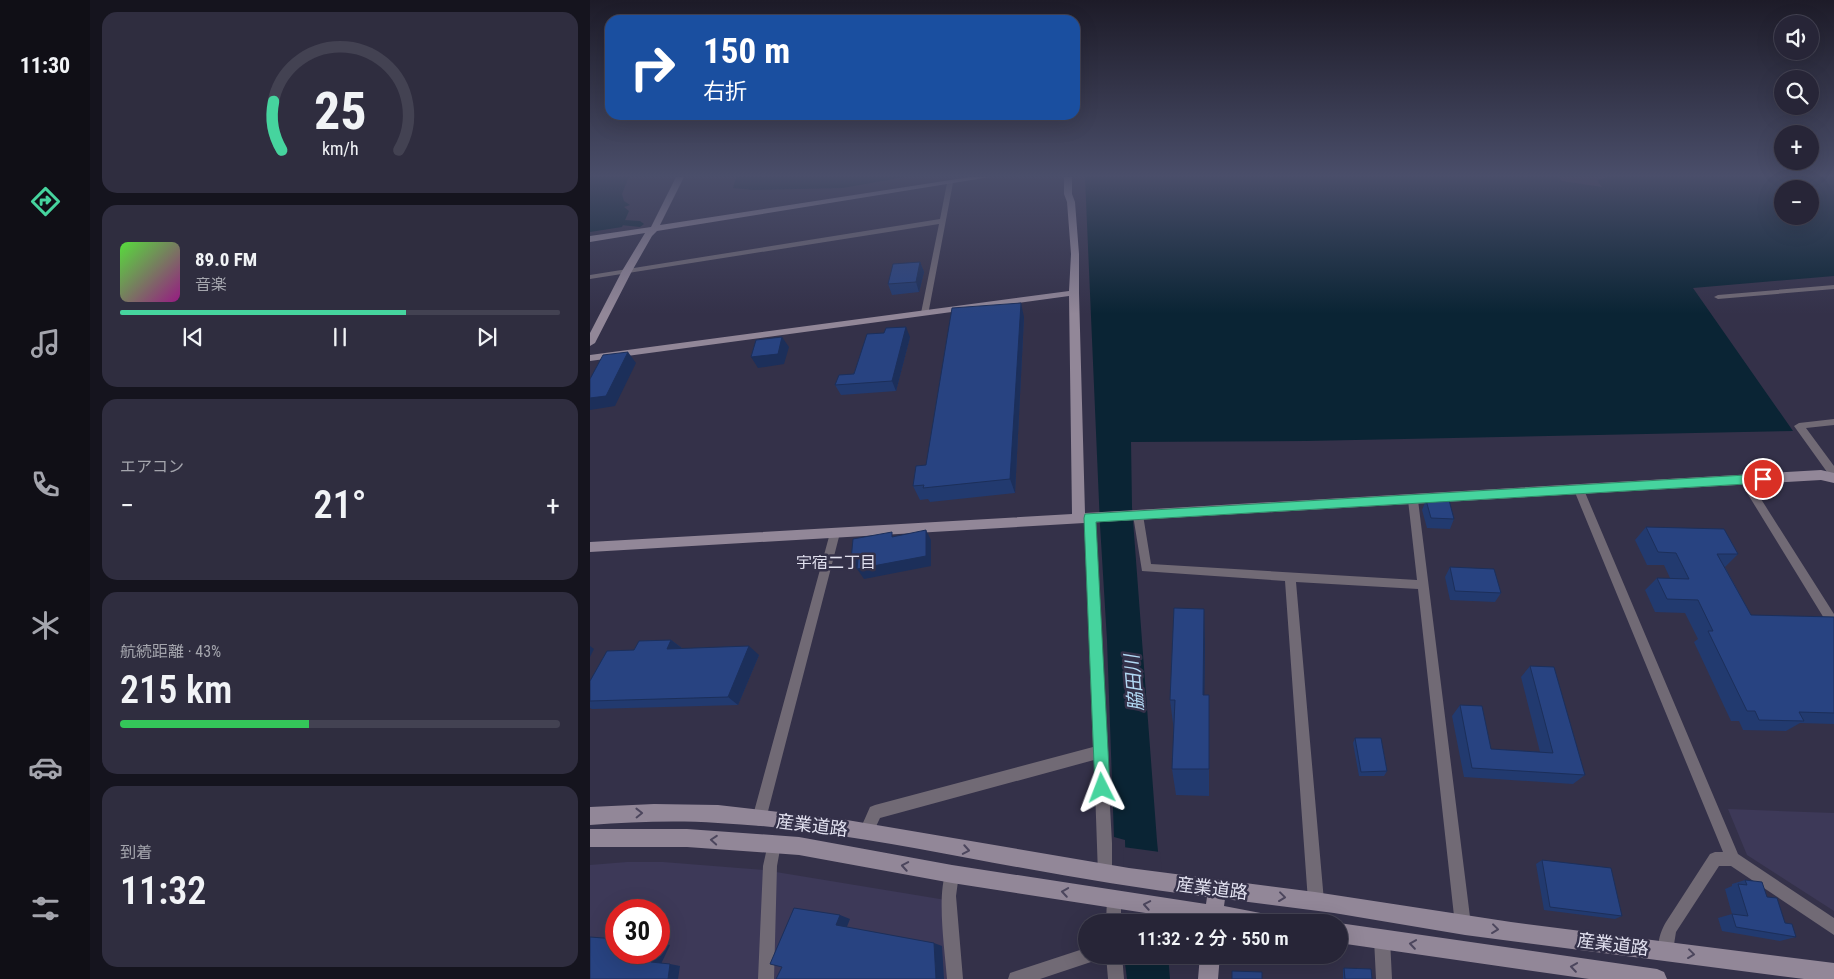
<!DOCTYPE html>
<html lang="ja">
<meta charset="utf-8">
<style>
:root{--surface:#272537;--page:#2f2d3f;--text:#f1f3f6;--muted:#a4a5ad;--line:#434252;--accent:#46d49e}
body{margin:0;font-family:"Roboto Condensed","Noto Sans JP",sans-serif;background:var(--page);color:var(--text);height:100vh;display:flex;flex-direction:column;font-size:19px;white-space:nowrap}
*{box-sizing:border-box;margin:0}
p{font-size:16px;color:var(--muted)}
.icon{flex:none;width:28px;height:28px;fill:none;stroke:currentColor;stroke-width:2;stroke-linecap:round;stroke-linejoin:round}
.map{position:relative;flex:1;overflow:hidden}
.drawer{display:flex;flex-direction:column;gap:12px;padding:12px;background:#15141e;width:500px}
.drawer>*{flex:none}
.banner{position:absolute;left:15px;top:15px;width:475px;height:105px;border-radius:15px;box-shadow:0 5px 20px #0002,0 0 0 1px var(--line);background:#1a4fa0;color:#fff;overflow:hidden}
.controls{position:absolute;left:1184px;top:15px;display:grid;gap:10px}
.controls a{display:grid;place-items:center;width:45px;height:45px;border-radius:50%;background:var(--surface);box-shadow:0 5px 20px #0002,0 0 0 1px var(--line);font-size:25px}
.speed{position:absolute;left:15px;top:899px;display:flex;gap:10px;font-size:25px;font-weight:700;text-align:center}
.speed>*{display:grid;place-content:center;width:65px;height:65px;border-radius:50%;background:var(--surface);box-shadow:0 5px 20px #0002,0 0 0 1px var(--line);line-height:1}
.speed .limit{border:8px solid #d22;background:#fff;color:#111}
.pin{position:absolute;display:grid;place-items:center;width:42px;height:42px;color:#fff;margin:-21px;border:2px solid #fff;border-radius:50%;box-shadow:0 1px 5px #0007}
.me{position:absolute;width:55px;margin:-28px;rotate:357deg;stroke-linejoin:round;filter:drop-shadow(0 0 4px #0008)}
.turn{display:flex;align-items:center;gap:18px;height:105px;padding:0 15px;font-size:22px}
.turn .icon{width:65px;height:65px;stroke-width:2.5}
.turn b{display:block;font-size:35px;line-height:42px}
.big{font-size:38px;font-weight:600;line-height:1.1}
.drawer .tile{flex:1;display:flex;flex-direction:column;justify-content:center;gap:8px;min-width:0;padding:0 18px;border-radius:15px;background:var(--page)}
.drawer .dial{align-items:center;gap:0}
.dial svg{height:130px;overflow:visible;fill:none;stroke:var(--line);stroke-width:7;stroke-linecap:round;text-anchor:middle}
.dial text{fill:var(--text);stroke:none}
.song{display:flex;align-items:center;gap:15px}
.cover{width:60px;height:60px;border-radius:8px;background:linear-gradient(135deg,hsl(110 70% 55%),hsl(310 70% 35%))}
.played{height:5px;border-radius:2px;background:linear-gradient(90deg,var(--accent) 65%,var(--line) 65%)}
.keys{display:flex;justify-content:space-around;direction:ltr}
.heat{display:flex;justify-content:space-between;align-items:center;font-size:28px;direction:ltr}
.charge{height:8px;border-radius:4px;background:linear-gradient(90deg,#34c759 43%,var(--line) 0)}
.trip{position:absolute;left:488px;top:914px;width:270px;height:50px;border-radius:25px;background:var(--surface);box-shadow:0 5px 20px #0002,0 0 0 1px var(--line);font-weight:600;line-height:50px;text-align:center}
main{display:flex;flex:1;min-height:0}
.dock{display:flex;flex-direction:column;width:90px;justify-content:space-around;align-items:center;background:#100f16;color:var(--muted)}
.dock .icon{width:35px;height:35px}
.dock .active{color:var(--accent)}
.dock b{font-size:22px;color:var(--text)}
.map>svg:first-child{display:block}
</style>
<main>
<nav class="dock">
<b>11:30</b>
<svg class="icon active" aria-label="directions" viewBox="0 0 24 24"><path d="M12 3l9 9-9 9-9-9zM9 14v-3h6M13 9l2 2-2 2"/></svg>
<svg class="icon" aria-label="music" viewBox="0 0 24 24"><path d="M9 18V5l10-2v13"/><circle cx="6" cy="18" r="3"/><circle cx="16" cy="16" r="3"/></svg>
<svg class="icon" aria-label="phone" viewBox="0 0 24 24"><path d="M5 4h4l2 5-3 2q2 4 5 5l2-3 5 2v4C11 20 4 13 5 4z"/></svg>
<svg class="icon" aria-label="climate" viewBox="0 0 24 24"><path d="M12 3v18M4 7l16 10M4 17L20 7"/></svg>
<svg class="icon" aria-label="car" viewBox="0 0 24 24"><path d="M5 17H2v-5l4-1 3-4h7l3 4 3 1v5h-3M9 17h6M6 11h13"/><circle cx="7" cy="17" r="2"/><circle cx="17" cy="17" r="2"/></svg>
<svg class="icon" aria-label="filters" viewBox="0 0 24 24"><path d="M4 7h16M4 17h16"/><circle cx="9" cy="7" r="2"/><circle cx="15" cy="17" r="2"/></svg>
</nav>
<section class="drawer">
<div class="tile dial"><svg viewBox="0 0 100 80">
<path d="M14 69A42 42 0 1 1 86 69"/>
<path d="M14 69A42 42 0 0 1 9 39" stroke="#46d49e"/>
<text x="50" y="56" font-size="32" font-weight="700">25</text>
<text x="50" y="72" font-size="11">km/h</text>
</svg></div>
<div class="tile">
<div class="song"><i class="cover"></i><div><b>89.0 FM</b><p>音楽</p></div></div>
<div class="played"></div>
<div class="keys"><svg class="icon" aria-label="previous" viewBox="0 0 24 24"><path d="M18 5L8 12l10 7zM5 5v14"/></svg><svg class="icon" aria-label="pause" viewBox="0 0 24 24"><path d="M8 5v14M16 5v14"/></svg><svg class="icon" aria-label="next" viewBox="0 0 24 24"><path d="M6 5l10 7-10 7zM19 5v14"/></svg></div>
</div>
<div class="tile"><p>エアコン</p>
<div class="heat"><a>−</a><b class="big">21°</b><a>+</a></div>
</div>
<div class="tile"><p>航続距離 · 43%</p><b class="big">215 km</b><div class="charge"></div></div>
<div class="tile"><p>到着</p><b class="big">11:32</b></div>
</section>
<div class="map">
<svg width="1244" height="979" viewBox="0 0 1244 979">
<rect width="100%" height="100%" fill="#343149"/>
<path fill="#3d3958" fill-rule="evenodd" d="M1138,809L1244,813V911L1157,855Z
M37,862H73L175,870L171,979H0V865ZM26,910H69V952H26Z
M186,872L356,900L360,979H182Z"/>
<path fill="#0a2434" fill-rule="evenodd" d="M0,177H41L38,179L32,194L34,201L40,205L34,207L39,211L32,227L0,232Z
M146,177H315L253,188L164,190L143,188Z
M495,177H969L972,181L1012,187L1007,180L1018,177H1244V276L1103,288L1203,431L716,441L541,442L542,507L567,841L575,922H537L535,840L524,837L517,640L510,525ZM1192,189H1220V216H1192Z
M534,955H578L580,979H537Z"/>
<path fill="#343149" d="M533,847L570,852L577,922H535Z"/>
<g fill="none" stroke-linecap="round" stroke-linejoin="round">
<path fill="#0a2434" fill-rule="evenodd" d="M34,220L50,221L54,224L50,227L31,225V221Z"/>
<path fill="#716a75" fill-rule="evenodd" d="M360,181L363,183L338,315H335L331,313L349,224L0,279V275L350,219L357,183Z
M1244,285V289L1128,299L1124,297L1128,295Z
M1244,419V425L1216,428L1244,466V482L1241,481L1237,472L1204,426L1209,423Z
M1154,476L1157,477L1244,614V629L1240,628L1151,483L1149,480L1151,477Z
M989,486L993,487L994,490L1148,854L1244,918V935L1141,866H1129L1086,932L1082,957L1076,959L1070,957C1066,945 1070,932 1076,922L1120,854L1125,852H1133L984,490L985,487Z
M823,496L827,497L828,500L881,925L878,930L873,933L868,930L865,925L828,589L706,582L734,901L731,906L726,909L721,906L718,901L695,581L552,571L543,515L544,512H552L553,515L561,564L827,580L818,500L819,497Z
M499,514L503,515L504,518L522,843V874L520,879L515,881L510,879L508,874L504,760L290,818L281,837L276,839L271,837L269,832L280,807L285,805L503,747L494,518L495,515Z
M245,529L249,530L250,533L176,819L174,824L169,826L164,824L162,819L240,533L241,530Z
M184,837L189,839L191,844L187,866L184,979H168L173,866L179,839Z
M362,867L367,869L369,874L366,896L373,979H357C355,950 346,894 357,869Z
M524,892L529,894L531,899V922H516L517,899L519,894Z
M792,931L797,934L800,939L802,979H786L784,939L787,934Z
M496,948V955H506L504,961L450,979H418L420,973L426,971Z
M516,955H532L534,979H518Z"/>
<path fill="#928798" fill-rule="evenodd" d="M86,177H94L70,225L380,177H400L67,231L62,236L42,271L5,343L0,346V333L32,271L55,233L0,242V236L61,227Z
M474,177H482V194L485,202L489,254V293L495,513L1231,470L1244,473V483L1231,480L0,552V542L482,514L479,296L0,361V355L479,291L481,254L477,202L474,194Z
M64,804L128,805L257,820L539,868L725,892L921,922L1244,963V979H1214L875,935L744,913L635,899L634,906L681,915L683,922H614L362,883L209,855L97,847H0V829H97L209,837L362,865L616,904L617,897C537,887 458,873 378,858C296,843 212,827 128,823C85,820 43,822 0,825V807Z
M749,923L1067,969L1074,972L1077,979H999L749,943Z
M610,955H630L628,979H608Z"/>
</g>
<path fill="#223a6f" d="M330,262L334,272L329,292L302,295L298,284Z
M434,317L425,493L340,502L338,499L330,500L323,486L336,465Z
M320,337L306,391L251,395L245,385Z
M836,500L864,519L860,529L837,528L832,510Z
M1056,527L1148,554L1135,567L1161,615L1244,617V724L1210,723L1196,731L1153,730L1149,721H1141L1104,642L1108,639L1095,613L1065,612L1055,590L1067,578H1080L1074,565H1057L1045,540Z
M860,567L911,593L905,602L860,600L855,577Z
M81,640L92,648L169,655L148,705L2,709L0,708V681L44,650Z
M615,644L614,695L619,726V796L586,795L582,769L584,731L580,700Z
M940,666L995,775L983,784L874,777L862,716L870,705L901,749L950,752L931,677Z
M765,738L797,771L794,776H769L763,743Z
M952,860L1032,916L1025,919L954,910L946,864Z
M1155,880L1177,897L1206,937L1190,941L1132,931L1128,918L1142,914L1135,889L1142,886V884Z
M754,968L782,979H753V969Z"/>
<path fill="#1c2f5a" d="M330,262L334,272L329,292L326,282Z
M431,303L434,317L425,493L420,479Z
M316,327L320,337L306,391L302,381Z
M192,337L199,347L194,364L168,368L161,357Z
M38,352L46,363L25,406L0,410V398Z
M336,530L341,540V566L274,579L261,560L268,559Z
M614,609L615,644L614,726L613,695Z
M81,640L93,649H77Z
M0,646L4,649L0,657Z
M159,646L169,655L148,705L138,697Z
M250,915L260,919L256,929L246,925Z
M70,943L80,945L71,964L61,962L66,952H69V946Z
M344,943L352,946L354,979H346Z
M80,964L90,966L88,979H78Z"/>
<path fill="#284381" stroke="#1c2f5a" d="M330,262L326,282L298,284L303,264Z
M431,303L420,479L333,488L334,485L323,486L326,466L336,465L362,308Z
M316,327L302,381L245,385L249,375L264,374L277,334L294,333L296,328Z
M192,337L188,354L161,357L166,340Z
M38,352L16,396L0,398V379L13,355Z
M836,500H859L864,519L841,518Z
M1056,527L1134,529L1148,554H1127L1161,615L1244,617V713L1209,712L1214,721L1169,720L1165,711H1157L1118,631H1123L1108,600L1077,599L1067,578L1099,579L1086,553L1068,552Z
M336,530V556L267,569L268,559L261,560L263,539L302,532V537Z
M860,567L904,569L911,593L865,591Z
M584,608L614,609L613,695H619V769H582L585,700H580Z
M81,640L77,649L159,646L138,697L0,701V681L17,651L44,650L49,641Z
M940,666L964,667L995,775L882,768L870,705L892,706L901,749L963,753Z
M765,738H791L797,771L771,772Z
M952,860L1021,868L1032,916L960,907Z
M1155,880L1172,882L1177,897L1187,898L1195,923L1202,924L1206,937L1146,927L1142,914L1158,916L1148,884L1157,885Z
M204,908L250,915L246,925L344,943L346,979H186L192,967L180,964Z
M0,937L26,939V952H66L61,962L80,964L78,979H0Z
M754,968L781,969L782,979H755Z
M642,971L672,972V979H642Z"/>
<defs><path id="oneway-chevron" d="M-2-3.5L2.5 0L-2 3.5" fill="none" stroke-width="1.6" stroke-linecap="round" stroke-linejoin="round" transform="scale(1.25)"/></defs>
<g stroke="#4c465d">
<use href="#oneway-chevron" transform="translate(49 813) rotate(-1)"/>
<use href="#oneway-chevron" transform="translate(124 840) rotate(-176)"/>
<use href="#oneway-chevron" transform="translate(376 850) rotate(10)"/>
<use href="#oneway-chevron" transform="translate(315 866) rotate(-170)"/>
<use href="#oneway-chevron" transform="translate(475 892) rotate(-171)"/>
<use href="#oneway-chevron" transform="translate(692 897) rotate(7)"/>
<use href="#oneway-chevron" transform="translate(557 905) rotate(-170)"/>
<use href="#oneway-chevron" transform="translate(905 929) rotate(7)"/>
<use href="#oneway-chevron" transform="translate(823 944) rotate(-172)"/>
<use href="#oneway-chevron" transform="translate(1101 954) rotate(7)"/>
<use href="#oneway-chevron" transform="translate(984 967) rotate(-172)"/>
</g>
<linearGradient id="sky" x2="0" y2="1"><stop stop-color="#1d1b28"/><stop offset="0.56" stop-color="#4a4e6a"/><stop offset="1" stop-color="#4a4e6a" stop-opacity="0"/></linearGradient>
<rect width="1244" height="314" fill="url(#sky)"/>
<path fill="#46d49e" stroke="#2e8a67" d="M1173,474L1179,479L1173,483L506,522L520,788L518,794L512,796L507,794L505,788L494,518L495,514Z"/>
<g text-anchor="middle" dominant-baseline="central" stroke-width="5" stroke-linejoin="round" paint-order="stroke">
<g font-size="16" fill="#e1e0ef" stroke="#343149">
<text x="246" y="562">宇宿二丁目</text>
</g>
<g font-size="18" fill="#e1e0ef" stroke="#343149">
<text transform="translate(222 825) rotate(7)">産業道路</text>
<text transform="translate(622 888) rotate(7)">産業道路</text>
<text transform="translate(1023 944) rotate(7)">産業道路</text>
</g>
<g font-size="19" font-style="italic" fill="#b2d9f4" stroke="#343149">
<text transform="translate(544 683) rotate(-95)">脇田川</text>
</g>
</g>
</svg>
<div class="controls">
<a><svg class="icon" aria-label="sound" viewBox="0 0 24 24"><path d="M4 9h4l5-4v14l-5-4H4zM17 9q2 3 0 6"/></svg></a>
<a><svg class="icon" aria-label="search" viewBox="0 0 24 24"><circle cx="10" cy="10" r="6"/><path d="M15 15l6 6"/></svg></a>
<a>+</a>
<a>−</a>
</div>
<div class="speed"><div class="limit">30</div></div>
<div class="pin" style="left:1173px;top:479px;background:#d93025"><svg class="icon" aria-label="arrive" viewBox="0 0 24 24"><path d="M6 21V4h12l-3 4 3 4H6"/></svg></div>
<svg class="me" style="left:512px;top:788px" viewBox="-20 -20 40 40"><path d="M0-17L14 15 0 8-14 15z" fill="#46d49e" stroke="#fff" stroke-width="4"/></svg>
<div class="trip">11:32 · 2 分 · 550 m</div>
<div class="banner">
<div class="turn"><svg class="icon" aria-label="right" viewBox="0 0 24 24"><path d="M7 20v-9h11M14 6l5 5-5 5"/></svg><div><b>150 m</b>右折</div></div>
</div>
</div>
</main>
